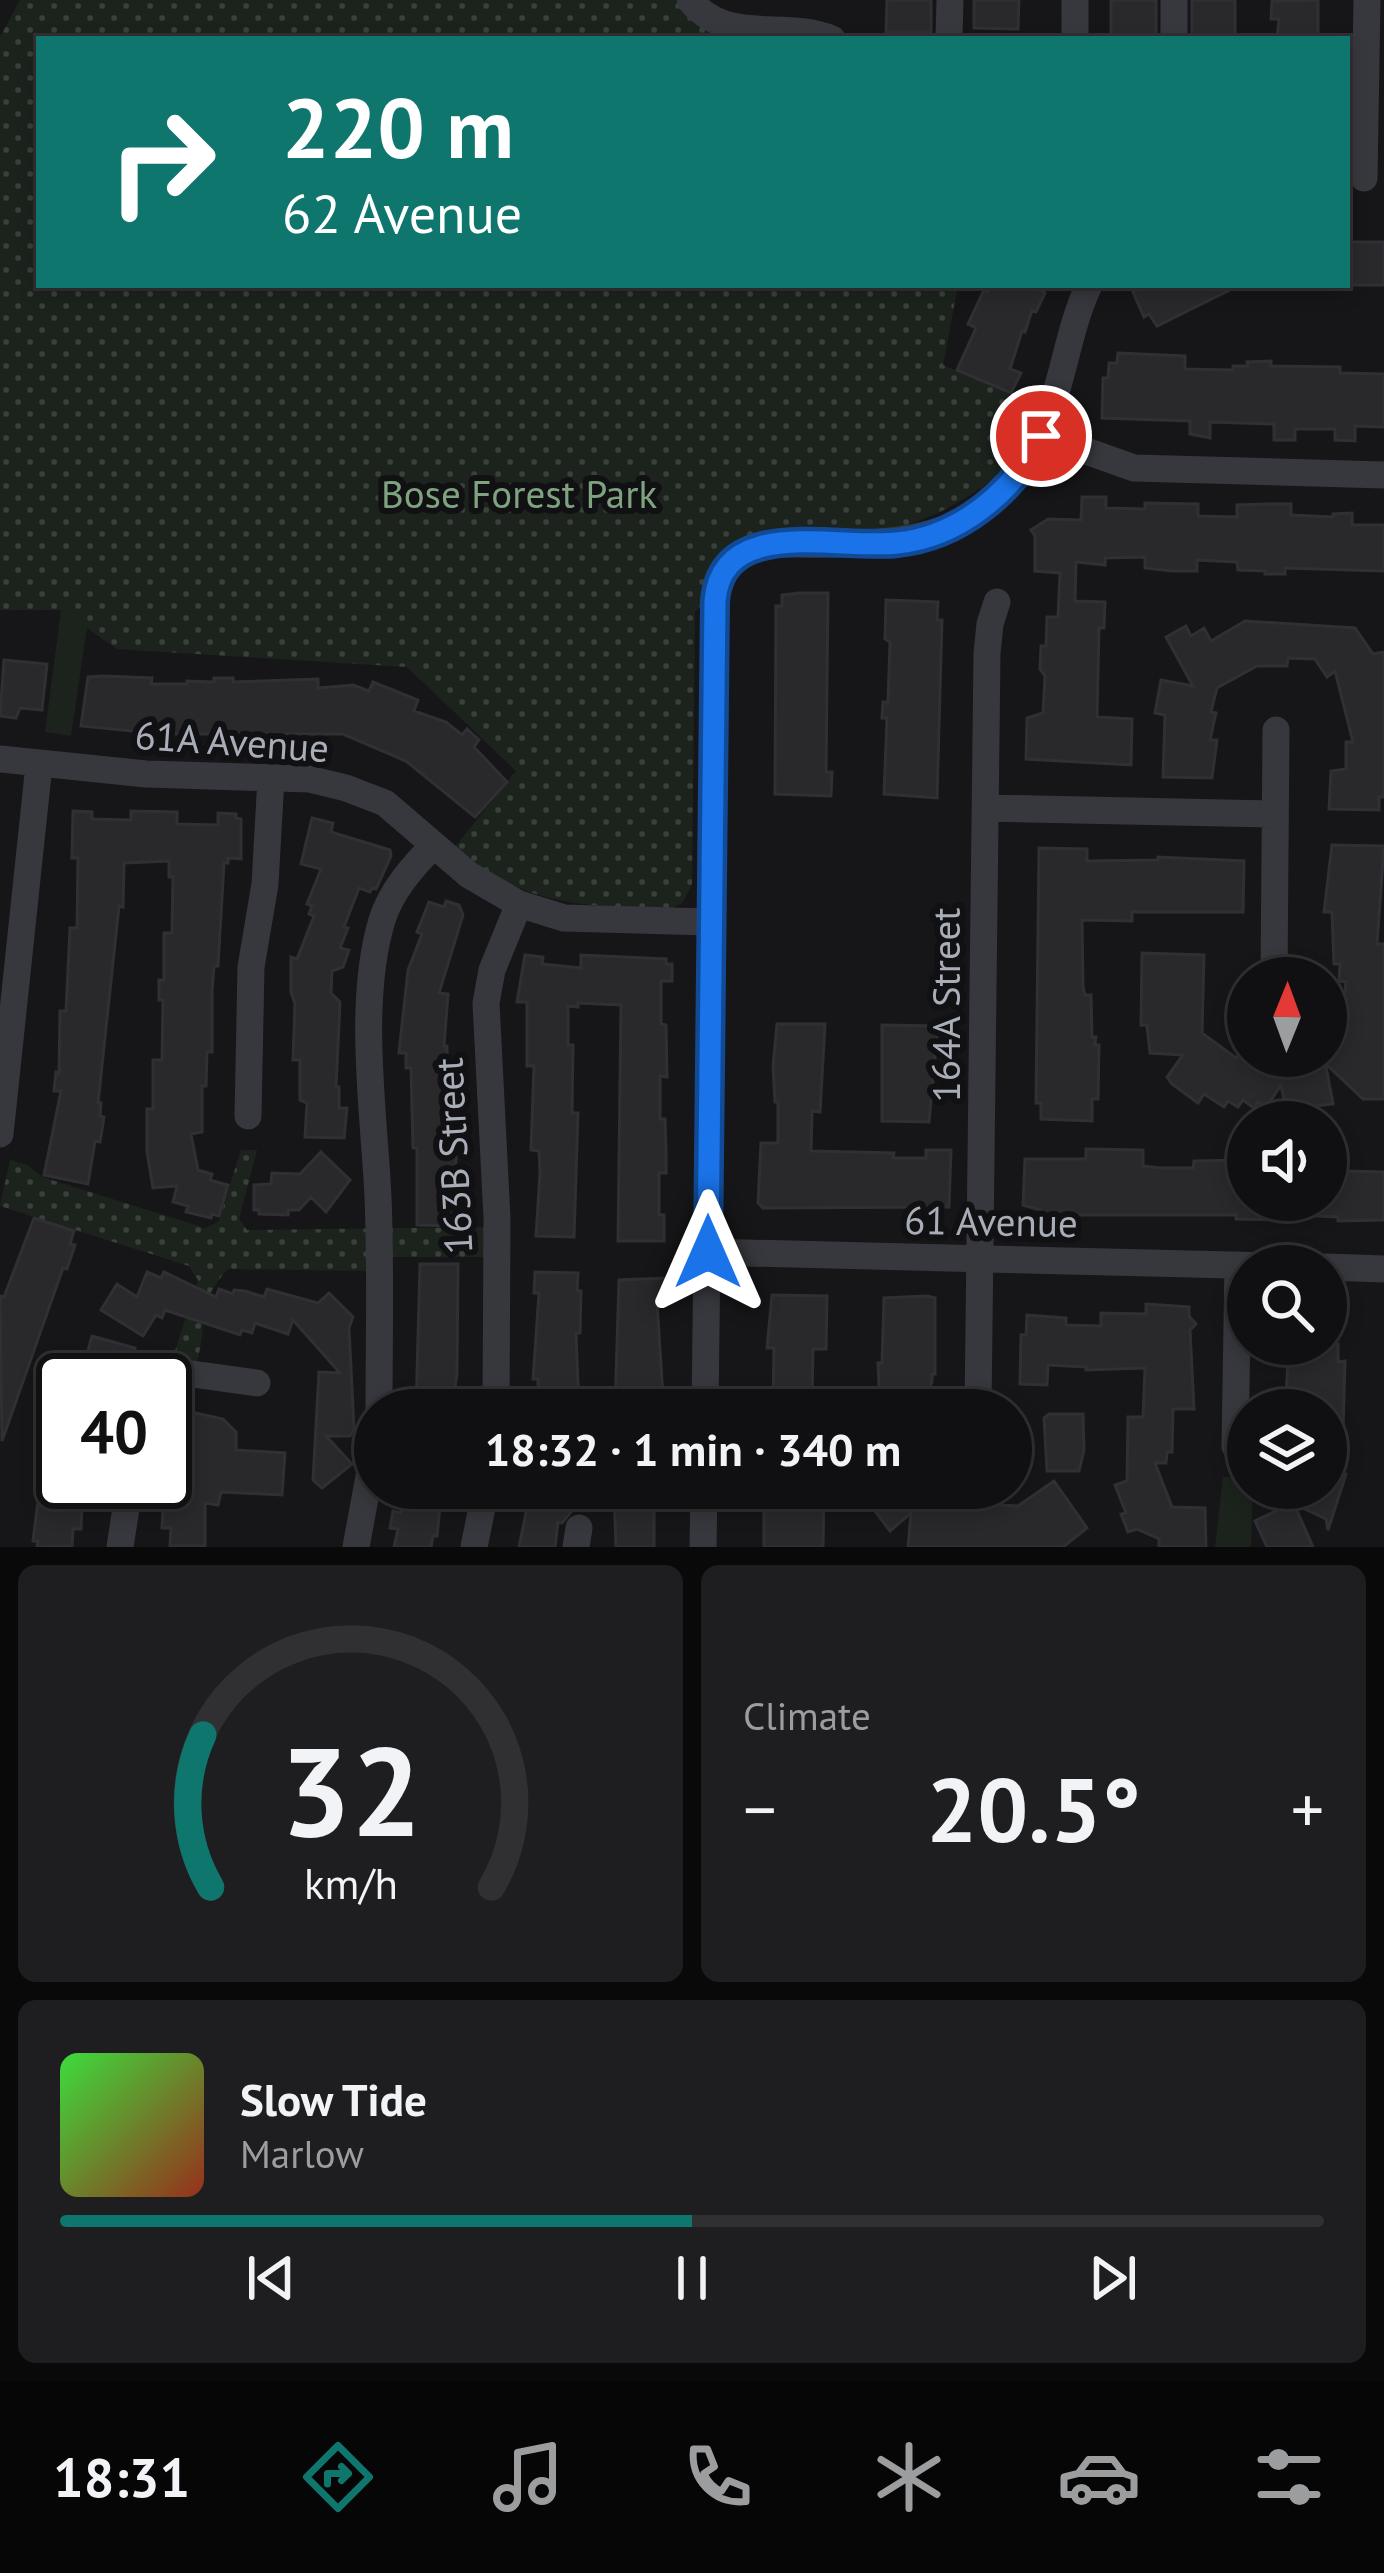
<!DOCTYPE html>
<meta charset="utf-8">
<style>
:root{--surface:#101012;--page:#1e1e20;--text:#f1f3f6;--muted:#9c9d9f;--line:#303032;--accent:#0f766e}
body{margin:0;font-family:"PT Sans",sans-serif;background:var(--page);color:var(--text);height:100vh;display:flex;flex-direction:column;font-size:45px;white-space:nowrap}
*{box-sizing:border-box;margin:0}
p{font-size:39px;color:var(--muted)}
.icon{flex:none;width:66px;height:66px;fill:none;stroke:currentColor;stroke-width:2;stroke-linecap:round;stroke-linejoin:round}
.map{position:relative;height:1547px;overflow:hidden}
.details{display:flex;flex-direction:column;gap:18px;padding:18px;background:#09090a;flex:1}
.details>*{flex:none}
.banner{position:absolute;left:36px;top:36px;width:1314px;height:252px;border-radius:0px;box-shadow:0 6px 18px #0003,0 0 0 3px var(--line);background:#0f766e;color:#fff;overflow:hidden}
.needle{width:78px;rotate:1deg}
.buttons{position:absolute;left:1227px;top:957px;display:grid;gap:24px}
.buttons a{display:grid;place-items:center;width:120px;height:120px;border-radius:50%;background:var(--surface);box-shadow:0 6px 18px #0003,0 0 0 3px var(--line);font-size:60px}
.speed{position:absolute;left:36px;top:1353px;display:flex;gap:24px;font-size:60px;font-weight:700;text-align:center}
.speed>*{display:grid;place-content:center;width:156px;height:156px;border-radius:50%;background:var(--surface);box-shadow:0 6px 18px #0003,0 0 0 3px var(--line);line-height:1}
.speed .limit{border:6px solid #111;border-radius:18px;background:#fff;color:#111}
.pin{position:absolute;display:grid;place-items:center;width:102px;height:102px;color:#fff;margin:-51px;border:6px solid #fff;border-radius:50%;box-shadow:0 3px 12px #0007}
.me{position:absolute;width:132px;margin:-66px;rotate:0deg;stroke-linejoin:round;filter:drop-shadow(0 0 9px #0008)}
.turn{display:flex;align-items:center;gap:42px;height:252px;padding:0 48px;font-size:54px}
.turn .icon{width:156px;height:156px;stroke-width:2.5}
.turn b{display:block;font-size:84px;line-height:102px}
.big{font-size:90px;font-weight:800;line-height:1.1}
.details .card{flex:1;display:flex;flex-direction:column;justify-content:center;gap:18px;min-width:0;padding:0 42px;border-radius:18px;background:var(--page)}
.details .dial{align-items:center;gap:0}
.dial svg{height:312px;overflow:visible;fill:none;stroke:var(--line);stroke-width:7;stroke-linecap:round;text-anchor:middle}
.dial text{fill:var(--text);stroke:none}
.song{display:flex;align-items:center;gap:36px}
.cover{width:144px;height:144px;border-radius:18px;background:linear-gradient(135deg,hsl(120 70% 55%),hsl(10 70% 35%))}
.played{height:12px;border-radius:6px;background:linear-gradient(90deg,var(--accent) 50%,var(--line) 50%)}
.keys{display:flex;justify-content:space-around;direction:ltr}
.heat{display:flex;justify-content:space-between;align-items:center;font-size:66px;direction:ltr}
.details .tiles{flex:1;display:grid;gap:18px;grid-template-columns:1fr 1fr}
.card:last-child{grid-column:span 2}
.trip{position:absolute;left:354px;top:1389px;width:678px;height:120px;border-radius:60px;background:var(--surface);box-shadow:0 6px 18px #0003,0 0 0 3px var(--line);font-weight:800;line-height:120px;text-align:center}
.tab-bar{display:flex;height:192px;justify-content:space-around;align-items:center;background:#060607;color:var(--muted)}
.tab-bar .icon{width:84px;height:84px}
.tab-bar .on{color:var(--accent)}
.tab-bar b{font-size:54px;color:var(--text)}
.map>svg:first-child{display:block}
</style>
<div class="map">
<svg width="1384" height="1547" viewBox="0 0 1384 1547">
<defs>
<pattern id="park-dots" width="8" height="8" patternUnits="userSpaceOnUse" patternTransform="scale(3)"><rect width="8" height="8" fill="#1c231d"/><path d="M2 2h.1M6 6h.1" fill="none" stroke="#3a403c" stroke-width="1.8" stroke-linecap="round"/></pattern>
</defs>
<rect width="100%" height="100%" fill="#161618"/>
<path fill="#1c231d" d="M0,558L87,628L71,736L45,732L61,610H0Z
M1223,1477H1248V1488H1253L1251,1547H1215Z"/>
<path fill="url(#park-dots)" d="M20,0H675L693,22L723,39H39V285H958L943,365L1041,408C1034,428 1020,459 1002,472C963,504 903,537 849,532C827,531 809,525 784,528L695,612L692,885L682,903L673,908C579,906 532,908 454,848L516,771L407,667L117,649L61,610H0V37Z
M241,1150H257L239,1219L247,1230L484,1227L487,1257H390L372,1271L228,1269C194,1306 209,1321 197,1362L174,1354L198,1280L189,1266L0,1206L10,1160L27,1165L42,1177L205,1228L219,1221Z"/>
<path fill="#29292c" stroke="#303034" stroke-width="3" d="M887,0H931V32H886Z
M974,0H1019L1018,29L974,28Z
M1111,0H1156V39H1111Z
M1192,0H1235V39H1192Z
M1318,0V39H1277L1279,19H1271L1272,1Z
M1347,242H1384V285H1347Z
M991,285H1030L1045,293L1036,312L1032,310L1025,332L1022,331L1010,369L1021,373L1011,393L957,370L976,328L968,324L984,290L988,292Z
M1145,285H1240L1157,326L1149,314L1144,317L1133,292Z
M1118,353L1185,356V369L1233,370V366H1248L1247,362L1271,361V366L1340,367V373L1384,374V427L1355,426V441L1335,440V429H1295V440H1274V424L1210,422V438L1190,434V421L1102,418L1103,378H1108L1109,363H1117Z
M1082,497H1106V508L1145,509V503L1198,504V516L1237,517V505L1266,504H1291V515L1333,517V514L1352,513V525H1384V571L1285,568V574H1265V571L1238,570L1237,562L1197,560V571H1172L1145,568V557L1105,558V565L1076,562L1075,601L1105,602L1104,628H1099L1097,717L1132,719L1131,765L1026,759L1027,718L1043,713L1045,676L1040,669L1041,646H1046L1047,617H1058L1060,573L1035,571V536L1031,530L1048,519L1081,520Z
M799,593H828L826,772H832L831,796L775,794L776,606H782V595Z
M886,600L938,602L937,620H942L937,798L884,794L887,718H882L883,702H888L890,642L885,639Z
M1245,621L1355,628L1373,654L1384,652V797H1379V810L1329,809L1331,771L1346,769V742H1353L1335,671L1327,677L1315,659L1288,658L1287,666H1257L1217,688L1211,712L1216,713L1210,740H1217L1212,778L1163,777L1165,715L1155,713L1161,680L1193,686L1166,637L1186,626L1191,636L1204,628L1211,641Z
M4,660L47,664L42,710L20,708L16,718L0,716Z
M103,676L152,678L151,684H187V681L214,682V678H233V682L318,679V688L353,685L369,691L373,682L418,700L414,711L446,722L462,735L467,729L479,740L474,747L507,782L475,817L406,761L343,734H163L81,726L88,677Z
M73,811L92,812V819L131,820V811L177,812V824L218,825V813L236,814V818L241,819V859L228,858V863H224L218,966H214L212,991V1052H207L206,1086H202V1132L191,1134L198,1170L212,1174L210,1180L228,1185L219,1216L212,1214L211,1218L186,1212L188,1206L173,1202L177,1186L153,1188L147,1152V1109H153V1060H162L163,1000H159V980H164V933H172L173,877H169V861L124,863L123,907L119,906L98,1103H101L100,1116L104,1117L100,1142L95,1141L88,1184L44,1175L61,1091H54L56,1072L59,1073L60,1011H66L70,928H77L78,858H72Z
M312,818L333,823L331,832L390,850L391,856L376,889L372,888L370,892L359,888L344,927L348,928L340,948L349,950L343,967L332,971L331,993L340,1002L336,1087H339V1108H347L344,1138L305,1137L307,1103L300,1100V1060H293L295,1004L291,992V957L297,959L314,916L309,914L312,906L307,904L321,869L301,864Z
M1332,845L1384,846L1377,944H1384V1099H1363L1326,1064V1042L1342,1025L1346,982L1339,981L1340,964H1334L1332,912H1324Z
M1039,848L1087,849V861L1158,860V857L1244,861L1243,912H1132V921L1082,920L1083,987L1085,995H1091L1092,1037H1096L1095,1045H1099L1098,1099H1092V1121L1041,1119V1103H1036Z
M446,901L459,905L463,915L439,993L448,994L444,1046H447V1076H450V1154H456L455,1209L453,1226L417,1225V1148H413L411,1068H406V1053H399L401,1034L408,970L422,934L417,932L429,902L444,907Z
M1142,953L1204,955L1202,1033L1236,1058L1241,1052L1264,1067L1324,1056L1333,1104L1286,1109L1281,1085L1266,1108L1258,1102L1254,1108L1243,1100L1238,1107L1228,1101L1224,1107L1204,1094L1198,1103L1172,1084L1167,1077L1183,1055L1150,1053L1147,1025H1141Z
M525,955L543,957L542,964L581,968V955L666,959V964H672V981H661V1024L666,1025L667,1077L660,1076V1119H665L666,1150V1173H659V1215H664V1241H618L621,1005L578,1003V1007L568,1006V1045H573L572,1113H578L574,1237L536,1236L540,1173L539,1151L531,1150L534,1066H527V1002H517Z
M777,1024H825L820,1112L812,1111L811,1151L894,1153L893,1158H926V1150H951L949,1207L763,1208L758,1203L761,1143H778V1102H775L773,1066Z
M882,1025L938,1026L929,1122L882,1121Z
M1086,1149L1143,1150V1166L1160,1168H1193L1194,1161L1248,1160V1200H1326V1159H1343L1344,1171L1384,1172V1220L1338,1221V1217L1296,1215L1287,1217V1220L1236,1219V1215H1042L1041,1210L1023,1205L1025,1159H1086Z
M321,1152L350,1180L326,1212L311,1197L299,1210H288V1215L259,1214V1210H254V1185L271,1184L272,1173L300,1174Z
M34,1218L74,1231L70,1244L75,1245L67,1269L63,1268L2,1441L0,1296L4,1297Z
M420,1264H458L457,1373L452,1410H416Z
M147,1272L161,1278L164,1272L216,1297L219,1289L233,1294L234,1290L245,1291L264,1297L267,1289L318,1303L329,1293L353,1317L349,1328L354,1429L350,1436H326L352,1464L322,1488L313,1480L319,1372L340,1373L293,1320L288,1334L255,1323L252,1333L242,1330L240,1335L165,1310L162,1318L156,1315L143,1336L101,1310L117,1284L137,1297Z
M535,1272L578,1273L577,1291H581L580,1333H576L579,1410H538V1379H533L539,1293H534Z
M665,1278V1301L657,1302L663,1397H656L655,1410H615L619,1280Z
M772,1295L827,1296L826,1349H813L812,1399L795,1398V1408H773L774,1348H767Z
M927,1296L935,1298V1374H932V1382L929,1389L919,1391V1410H880L878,1363H882L884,1298Z
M1146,1304L1189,1307V1316L1196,1324L1190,1330L1194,1409H1173L1172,1452H1167L1166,1463H1155L1172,1507L1205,1508L1206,1547H1159V1539L1137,1529L1128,1532L1121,1514L1126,1513L1115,1485L1127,1481L1128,1417H1143L1145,1368L1086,1370V1367L1048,1365L1047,1385L1020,1384L1021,1335H1026L1027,1315L1066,1318V1325L1101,1326V1313L1146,1314Z
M92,1336L135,1348L126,1380H80Z
M1289,1344H1338V1362L1345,1361L1343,1429L1326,1426V1410H1301L1302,1396L1286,1395Z
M60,1411L63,1482H83L82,1486L94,1490L87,1509L82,1507L81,1529H73L72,1546L37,1547L38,1541H33L40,1485L35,1483Z
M191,1412L223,1419L236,1432V1450L285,1453L282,1495L221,1492L218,1505L205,1503V1546H170L171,1528H162L163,1509H167L172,1481L176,1475L185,1477L193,1438L186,1437Z
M1049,1414H1083L1084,1450L1079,1471H1047L1044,1418Z
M1326,1466L1346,1474L1328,1530L1326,1519L1294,1504L1313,1547H1267L1255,1521L1292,1503L1298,1488H1326Z
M1054,1481L1087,1528L1063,1547H908L911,1513L890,1531L872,1507L876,1504L864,1488H941L934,1494L940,1502L1018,1506Z
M406,1488H442L437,1536H433L431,1547H394L398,1529L390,1528L393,1511L401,1513Z
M531,1488L573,1489L571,1512L562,1523L558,1522L555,1547H519Z
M614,1488H654V1547H616Z
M764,1488H824L823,1547H764Z"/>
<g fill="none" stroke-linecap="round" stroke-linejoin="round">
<path stroke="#37383d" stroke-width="27" d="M690,0C727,46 783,19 832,39
M949,37L950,0
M1075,39V0
M1174,39V0
M1364,178L1367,0
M1041,435L1134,468L1384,475
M0,759L146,774L309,779L346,788L385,803L469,875L519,904L564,918L709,922
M986,808L1274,814
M1274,978L1276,730
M248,1116L251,967L265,884L271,778
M0,1134L39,765
M708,1252L1273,1266
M1326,1267L1384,1269
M165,1383L185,1373L257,1383
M379,1410C379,1339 381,1268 378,1197C374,1112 357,1003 382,920C391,891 413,866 434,845
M496,1410L497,1218L486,1003L492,970L519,904
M705,1410L715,601C717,570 734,552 764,544C895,544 999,556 1051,408C1065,368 1071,323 1089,285
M978,1410L987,653L990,624L997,602
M1235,1446L1238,1265
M120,1547L130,1482
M356,1547L375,1444
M474,1547L486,1488
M576,1547L579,1528
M703,1547L704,1488"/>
</g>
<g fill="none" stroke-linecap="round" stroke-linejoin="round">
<defs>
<path id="route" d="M708,1252L715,601C722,515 839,550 897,543C959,537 1015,491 1041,436"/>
</defs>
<use href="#route" stroke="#114b97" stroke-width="30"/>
<use href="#route" stroke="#1a73e8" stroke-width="21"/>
</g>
<g text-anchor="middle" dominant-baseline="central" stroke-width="12" stroke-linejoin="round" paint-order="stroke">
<g font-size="39" fill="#7fa381" stroke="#111113">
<text x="519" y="493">Bose Forest Park</text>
</g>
<g font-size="39" fill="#a8adb8" stroke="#111113">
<text transform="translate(232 741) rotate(4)">61A Avenue</text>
<text transform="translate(945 1005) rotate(-90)">164A Street</text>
<text transform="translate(453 1156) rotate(-93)">163B Street</text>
<text transform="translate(991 1221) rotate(1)">61 Avenue</text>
</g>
</g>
</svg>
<div class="buttons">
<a><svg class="needle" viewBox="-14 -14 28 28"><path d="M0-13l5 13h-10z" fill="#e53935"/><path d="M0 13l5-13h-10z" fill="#9c9d9f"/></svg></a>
<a><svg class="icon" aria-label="sound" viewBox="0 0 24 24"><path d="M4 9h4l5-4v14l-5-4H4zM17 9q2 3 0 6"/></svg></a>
<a><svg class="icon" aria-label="search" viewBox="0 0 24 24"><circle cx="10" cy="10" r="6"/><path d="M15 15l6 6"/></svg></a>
<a><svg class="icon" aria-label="layers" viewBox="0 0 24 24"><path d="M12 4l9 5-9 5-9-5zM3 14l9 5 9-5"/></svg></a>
</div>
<div class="speed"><div class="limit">40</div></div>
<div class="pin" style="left:1041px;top:436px;background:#d93025"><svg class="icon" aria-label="arrive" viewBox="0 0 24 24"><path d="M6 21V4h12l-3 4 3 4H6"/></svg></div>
<svg class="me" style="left:708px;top:1252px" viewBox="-20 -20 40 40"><path d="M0-17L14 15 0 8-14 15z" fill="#1a73e8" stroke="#fff" stroke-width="4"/></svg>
<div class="trip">18:32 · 1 min · 340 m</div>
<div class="banner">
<div class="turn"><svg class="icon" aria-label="right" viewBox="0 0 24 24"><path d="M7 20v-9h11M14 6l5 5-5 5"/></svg><div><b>220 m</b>62 Avenue</div></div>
</div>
</div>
<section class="details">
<div class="tiles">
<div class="card dial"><svg viewBox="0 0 100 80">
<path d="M14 69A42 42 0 1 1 86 69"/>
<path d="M14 69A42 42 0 0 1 12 30" stroke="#0f766e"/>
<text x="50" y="56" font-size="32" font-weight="700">32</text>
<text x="50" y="72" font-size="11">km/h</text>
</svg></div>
<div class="card"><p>Climate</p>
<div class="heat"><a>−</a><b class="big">20.5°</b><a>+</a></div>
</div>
<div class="card">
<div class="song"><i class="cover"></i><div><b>Slow Tide</b><p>Marlow</p></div></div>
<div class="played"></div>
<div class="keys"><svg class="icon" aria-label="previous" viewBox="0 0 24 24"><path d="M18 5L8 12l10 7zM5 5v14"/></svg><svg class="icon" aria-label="pause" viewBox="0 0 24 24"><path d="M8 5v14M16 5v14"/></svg><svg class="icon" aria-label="next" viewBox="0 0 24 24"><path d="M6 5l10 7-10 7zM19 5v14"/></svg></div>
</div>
</div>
</section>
<nav class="tab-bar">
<b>18:31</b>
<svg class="icon on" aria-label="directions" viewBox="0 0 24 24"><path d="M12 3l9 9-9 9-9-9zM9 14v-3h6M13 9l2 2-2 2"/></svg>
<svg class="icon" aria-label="music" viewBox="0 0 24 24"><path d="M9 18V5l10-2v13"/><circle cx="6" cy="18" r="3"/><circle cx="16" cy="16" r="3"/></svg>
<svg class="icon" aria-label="phone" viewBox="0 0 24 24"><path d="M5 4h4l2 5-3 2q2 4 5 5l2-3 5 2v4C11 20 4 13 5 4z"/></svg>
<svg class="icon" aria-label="climate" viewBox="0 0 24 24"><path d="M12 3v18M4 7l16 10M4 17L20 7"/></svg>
<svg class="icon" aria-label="car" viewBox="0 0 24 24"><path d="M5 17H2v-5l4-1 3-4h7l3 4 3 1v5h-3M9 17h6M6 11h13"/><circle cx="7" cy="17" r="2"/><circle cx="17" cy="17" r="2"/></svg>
<svg class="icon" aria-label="filters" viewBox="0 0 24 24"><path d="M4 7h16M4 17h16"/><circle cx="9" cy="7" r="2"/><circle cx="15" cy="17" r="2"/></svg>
</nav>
